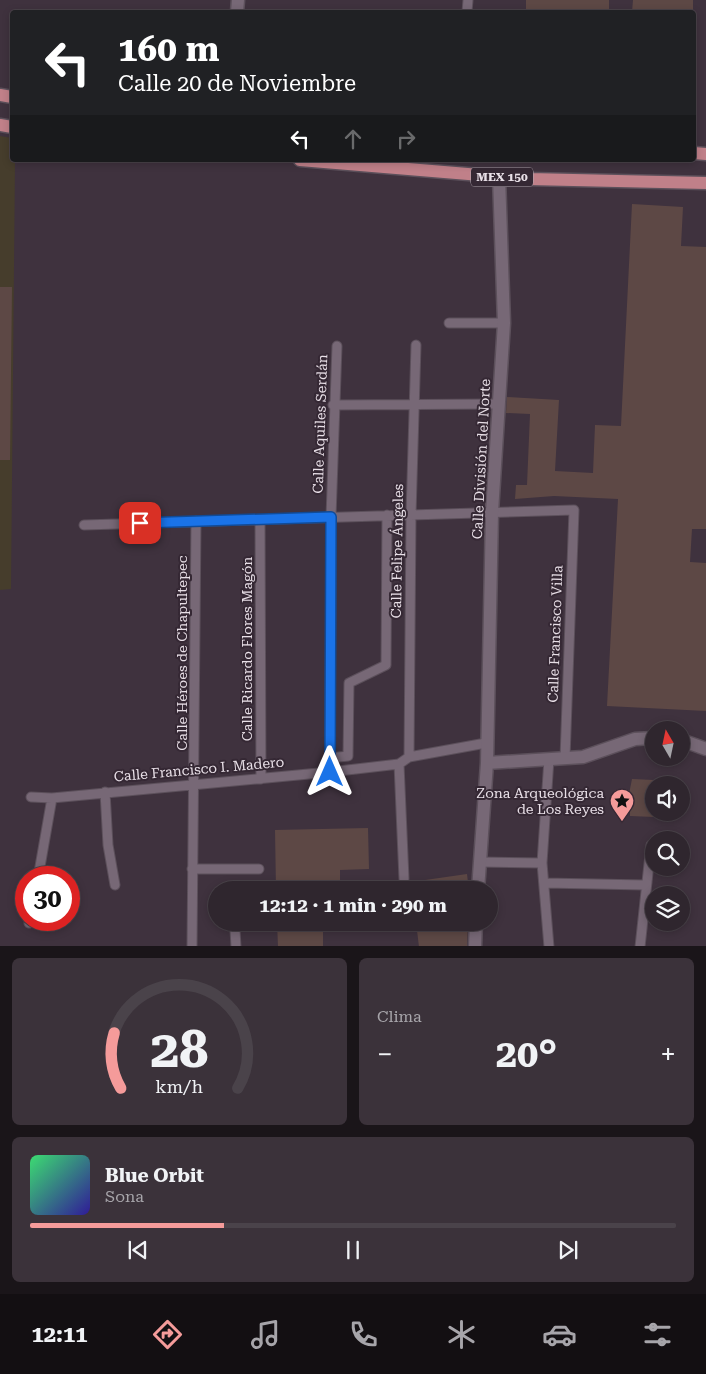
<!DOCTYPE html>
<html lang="es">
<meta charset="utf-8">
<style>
:root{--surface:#2f262e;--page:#3b323a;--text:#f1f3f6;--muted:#a7a5aa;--line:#4a434a;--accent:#f59b9a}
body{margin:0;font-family:"Roboto Serif",serif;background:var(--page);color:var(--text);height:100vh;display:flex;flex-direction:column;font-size:19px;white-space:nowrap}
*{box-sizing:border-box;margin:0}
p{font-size:16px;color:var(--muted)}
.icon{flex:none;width:28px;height:28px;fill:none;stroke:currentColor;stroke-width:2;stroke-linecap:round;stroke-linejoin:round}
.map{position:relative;height:946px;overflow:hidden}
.panel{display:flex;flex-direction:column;gap:12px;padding:12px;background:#1a1519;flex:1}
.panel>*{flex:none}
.hud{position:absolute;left:10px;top:10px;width:686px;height:152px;border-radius:5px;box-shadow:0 2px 8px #0003,0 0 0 1px var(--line);background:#202124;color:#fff;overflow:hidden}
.needle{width:32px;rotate:351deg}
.buttons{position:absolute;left:645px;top:721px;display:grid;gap:10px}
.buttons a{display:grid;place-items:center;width:45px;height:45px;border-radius:50%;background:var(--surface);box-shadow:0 2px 8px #0003,0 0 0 1px var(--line);font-size:25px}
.speed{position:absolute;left:15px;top:866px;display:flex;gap:10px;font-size:25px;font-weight:700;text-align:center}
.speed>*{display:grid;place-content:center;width:65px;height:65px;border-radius:50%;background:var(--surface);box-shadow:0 2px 8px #0003,0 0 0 1px var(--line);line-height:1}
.speed .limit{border:8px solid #d22;background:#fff;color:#111}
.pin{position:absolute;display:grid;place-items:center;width:42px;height:42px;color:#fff;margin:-21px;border-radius:10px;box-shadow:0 2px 8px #0006}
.me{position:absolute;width:55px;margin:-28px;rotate:0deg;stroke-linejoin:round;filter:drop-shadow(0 0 4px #0008)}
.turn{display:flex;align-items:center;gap:18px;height:105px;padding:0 25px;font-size:22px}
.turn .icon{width:65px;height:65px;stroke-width:2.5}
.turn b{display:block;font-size:35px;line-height:42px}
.lanes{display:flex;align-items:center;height:48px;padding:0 25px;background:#0003;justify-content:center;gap:25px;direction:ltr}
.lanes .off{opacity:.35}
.big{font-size:38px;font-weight:700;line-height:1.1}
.panel .tile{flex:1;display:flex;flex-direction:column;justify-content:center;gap:8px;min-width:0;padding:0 18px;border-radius:8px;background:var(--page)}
.panel .dial{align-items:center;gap:0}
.dial svg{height:130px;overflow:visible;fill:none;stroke:var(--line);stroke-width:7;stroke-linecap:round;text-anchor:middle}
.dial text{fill:var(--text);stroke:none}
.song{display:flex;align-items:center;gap:15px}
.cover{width:60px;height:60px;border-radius:8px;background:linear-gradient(135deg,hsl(140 70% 55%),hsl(250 70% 35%))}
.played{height:5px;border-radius:2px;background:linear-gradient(90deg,var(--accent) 30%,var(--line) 30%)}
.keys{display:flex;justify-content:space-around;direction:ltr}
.heat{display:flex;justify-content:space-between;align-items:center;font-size:28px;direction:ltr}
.panel .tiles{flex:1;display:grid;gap:12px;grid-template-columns:1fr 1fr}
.tile:last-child{grid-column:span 2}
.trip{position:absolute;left:208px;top:881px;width:290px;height:50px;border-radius:25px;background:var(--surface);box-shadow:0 2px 8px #0003,0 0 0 1px var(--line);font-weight:700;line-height:50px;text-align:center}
.dock{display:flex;height:80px;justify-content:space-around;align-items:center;background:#130f12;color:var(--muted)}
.dock .icon{width:35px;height:35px}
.dock .on{color:var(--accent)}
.dock b{font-size:22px;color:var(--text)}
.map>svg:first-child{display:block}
</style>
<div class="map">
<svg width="706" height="947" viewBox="0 0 706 947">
<rect width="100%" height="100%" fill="#3f323e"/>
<path fill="#463d2c" d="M0,136L12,138V160H15L11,589L0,590Z"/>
<path fill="#5d4845" d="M526,0H609V12H526Z
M633,0H693V12H632Z
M632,204L683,207L681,246L706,247V529H692L690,562L706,563V711L607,706L618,499L554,496L515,499L516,485H527L530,414L506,413L507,397L559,400L555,471L593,473L595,425L621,426Z
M0,287H12L10,460H0Z
M632,779L654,780V817L630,816V804H627Z
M368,828L369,869L340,870V890H276L275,830Z
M467,874L469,890H412L411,882Z
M277,922H323V947H278Z
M416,922H468L467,947H419Z"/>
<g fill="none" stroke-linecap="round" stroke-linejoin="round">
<defs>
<path id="street" d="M467,12L468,0
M449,323H504
M333,405L498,404
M260,520L261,779
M84,525L574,510L565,758
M409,757L411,515L416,345
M330,758L348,756L349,683L386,665L387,515
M399,764L404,879
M330,772L331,517L337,346
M105,792L108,845L115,885
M31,797L52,798L330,772L399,764L409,757L486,743
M479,862L542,863
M192,869H259
M38,878L52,798
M545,883L645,885
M29,923L30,920
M235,930L236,947
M192,947L196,521
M549,947L542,863L549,759
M640,947L651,845"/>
<path id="secondary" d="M237,12L238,0
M681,740L706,749
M487,763L583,757L635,739L654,738
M478,890L487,763L492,512L504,323L499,177
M475,947L476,922"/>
<path id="primary" d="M0,95L12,97
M0,125L12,127
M694,153L706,154
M300,160L529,179L706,183"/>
</defs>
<use href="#street" stroke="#5c505b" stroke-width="11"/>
<use href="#secondary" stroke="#5c505b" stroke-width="15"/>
<use href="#primary" stroke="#5c505b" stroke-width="15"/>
<use href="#street" stroke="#776876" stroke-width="9"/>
<use href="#secondary" stroke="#776876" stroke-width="12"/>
<use href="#primary" stroke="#c08089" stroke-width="12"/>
</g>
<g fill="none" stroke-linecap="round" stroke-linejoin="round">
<defs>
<path id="route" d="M140,523L331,517L330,772"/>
</defs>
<use href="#route" stroke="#114b97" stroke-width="12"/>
<use href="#route" stroke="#1a73e8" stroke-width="9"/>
</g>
<defs>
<symbol id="sight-pin" viewBox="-11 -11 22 30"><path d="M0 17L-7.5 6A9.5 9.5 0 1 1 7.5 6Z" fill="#f59b9a" stroke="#352834"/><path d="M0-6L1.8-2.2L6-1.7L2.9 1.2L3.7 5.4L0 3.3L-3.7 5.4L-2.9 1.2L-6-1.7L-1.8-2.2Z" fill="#111"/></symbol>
</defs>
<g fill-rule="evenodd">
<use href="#sight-pin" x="608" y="787" width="28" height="38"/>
</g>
<g text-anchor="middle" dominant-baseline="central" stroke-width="4" stroke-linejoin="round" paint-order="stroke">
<rect fill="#352834" stroke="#b2a8b1" stroke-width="1" x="471" y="167.5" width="62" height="19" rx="4"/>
<g font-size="12" font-weight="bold" fill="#e8dfe7">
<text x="502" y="177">MEX 150</text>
</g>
<g font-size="14" fill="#e8dfe7" stroke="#352834">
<text transform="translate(320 424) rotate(-88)">Calle Aquiles Serdán</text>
<text transform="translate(481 459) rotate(-87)">Calle División del Norte</text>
<text transform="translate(397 551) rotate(-89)">Calle Felipe Ángeles</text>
<text transform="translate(555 634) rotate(-88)">Calle Francisco Villa</text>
<text transform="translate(247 649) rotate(-90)">Calle Ricardo Flores Magón</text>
<text transform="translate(182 653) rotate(-90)">Calle Héroes de Chapultepec</text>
<text transform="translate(199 769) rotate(-5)">Calle Francisco I. Madero</text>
</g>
<g font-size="14" fill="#e8dfe7" stroke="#352834" text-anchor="end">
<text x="604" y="793">Zona Arqueológica<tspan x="604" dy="16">de Los Reyes</tspan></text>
</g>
</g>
</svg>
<div class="buttons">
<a><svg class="needle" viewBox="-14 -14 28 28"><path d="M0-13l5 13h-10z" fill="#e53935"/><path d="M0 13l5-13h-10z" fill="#a7a5aa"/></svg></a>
<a><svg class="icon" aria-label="sound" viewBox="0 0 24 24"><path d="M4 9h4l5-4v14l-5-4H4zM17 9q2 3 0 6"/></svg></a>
<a><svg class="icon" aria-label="search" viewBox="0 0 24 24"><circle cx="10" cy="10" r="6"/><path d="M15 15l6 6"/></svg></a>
<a><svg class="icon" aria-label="layers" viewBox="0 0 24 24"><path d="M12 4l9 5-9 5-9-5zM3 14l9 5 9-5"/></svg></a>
</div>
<div class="speed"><div class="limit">30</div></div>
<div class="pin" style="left:140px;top:523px;background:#d93025"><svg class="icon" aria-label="arrive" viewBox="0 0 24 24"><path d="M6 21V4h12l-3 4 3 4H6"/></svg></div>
<svg class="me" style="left:330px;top:772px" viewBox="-20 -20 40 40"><path d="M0-17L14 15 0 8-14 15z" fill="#1a73e8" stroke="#fff" stroke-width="4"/></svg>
<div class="trip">12:12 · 1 min · 290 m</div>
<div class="hud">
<div class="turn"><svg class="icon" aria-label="left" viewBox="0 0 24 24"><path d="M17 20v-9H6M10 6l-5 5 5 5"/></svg><div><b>160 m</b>Calle 20 de Noviembre</div></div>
<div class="lanes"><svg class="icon" aria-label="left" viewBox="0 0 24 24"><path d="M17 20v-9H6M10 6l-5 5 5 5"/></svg><svg class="icon off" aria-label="ahead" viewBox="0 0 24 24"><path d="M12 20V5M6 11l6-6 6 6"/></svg><svg class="icon off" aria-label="right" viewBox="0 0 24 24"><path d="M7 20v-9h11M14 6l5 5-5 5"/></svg></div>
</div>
</div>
<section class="panel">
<div class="tiles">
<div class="tile dial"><svg viewBox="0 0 100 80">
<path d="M14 69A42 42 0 1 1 86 69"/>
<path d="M14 69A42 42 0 0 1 10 35" stroke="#f59b9a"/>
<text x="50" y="56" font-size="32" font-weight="700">28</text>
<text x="50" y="72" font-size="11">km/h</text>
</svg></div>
<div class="tile"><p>Clima</p>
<div class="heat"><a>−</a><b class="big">20°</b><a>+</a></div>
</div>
<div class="tile">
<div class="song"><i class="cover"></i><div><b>Blue Orbit</b><p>Sona</p></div></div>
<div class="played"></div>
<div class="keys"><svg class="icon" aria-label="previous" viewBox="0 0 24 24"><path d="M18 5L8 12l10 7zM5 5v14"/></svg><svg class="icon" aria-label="pause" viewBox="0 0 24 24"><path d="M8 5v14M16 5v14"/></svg><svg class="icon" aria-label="next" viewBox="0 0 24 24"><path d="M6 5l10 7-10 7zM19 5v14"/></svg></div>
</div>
</div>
</section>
<nav class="dock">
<b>12:11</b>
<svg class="icon on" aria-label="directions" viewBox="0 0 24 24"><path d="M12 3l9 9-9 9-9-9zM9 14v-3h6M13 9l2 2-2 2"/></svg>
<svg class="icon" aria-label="music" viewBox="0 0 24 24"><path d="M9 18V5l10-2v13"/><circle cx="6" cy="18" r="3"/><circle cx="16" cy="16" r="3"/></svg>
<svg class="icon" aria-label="phone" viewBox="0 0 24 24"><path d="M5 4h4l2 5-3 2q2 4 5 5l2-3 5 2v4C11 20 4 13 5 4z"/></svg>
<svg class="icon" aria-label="climate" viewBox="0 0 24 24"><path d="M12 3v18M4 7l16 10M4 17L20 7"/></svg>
<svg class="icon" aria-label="car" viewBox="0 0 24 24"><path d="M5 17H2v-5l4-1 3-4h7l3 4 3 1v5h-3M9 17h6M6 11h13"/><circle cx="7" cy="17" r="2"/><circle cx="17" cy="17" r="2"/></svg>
<svg class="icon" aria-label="filters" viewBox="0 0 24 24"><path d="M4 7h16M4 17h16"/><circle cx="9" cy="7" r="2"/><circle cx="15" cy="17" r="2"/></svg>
</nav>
